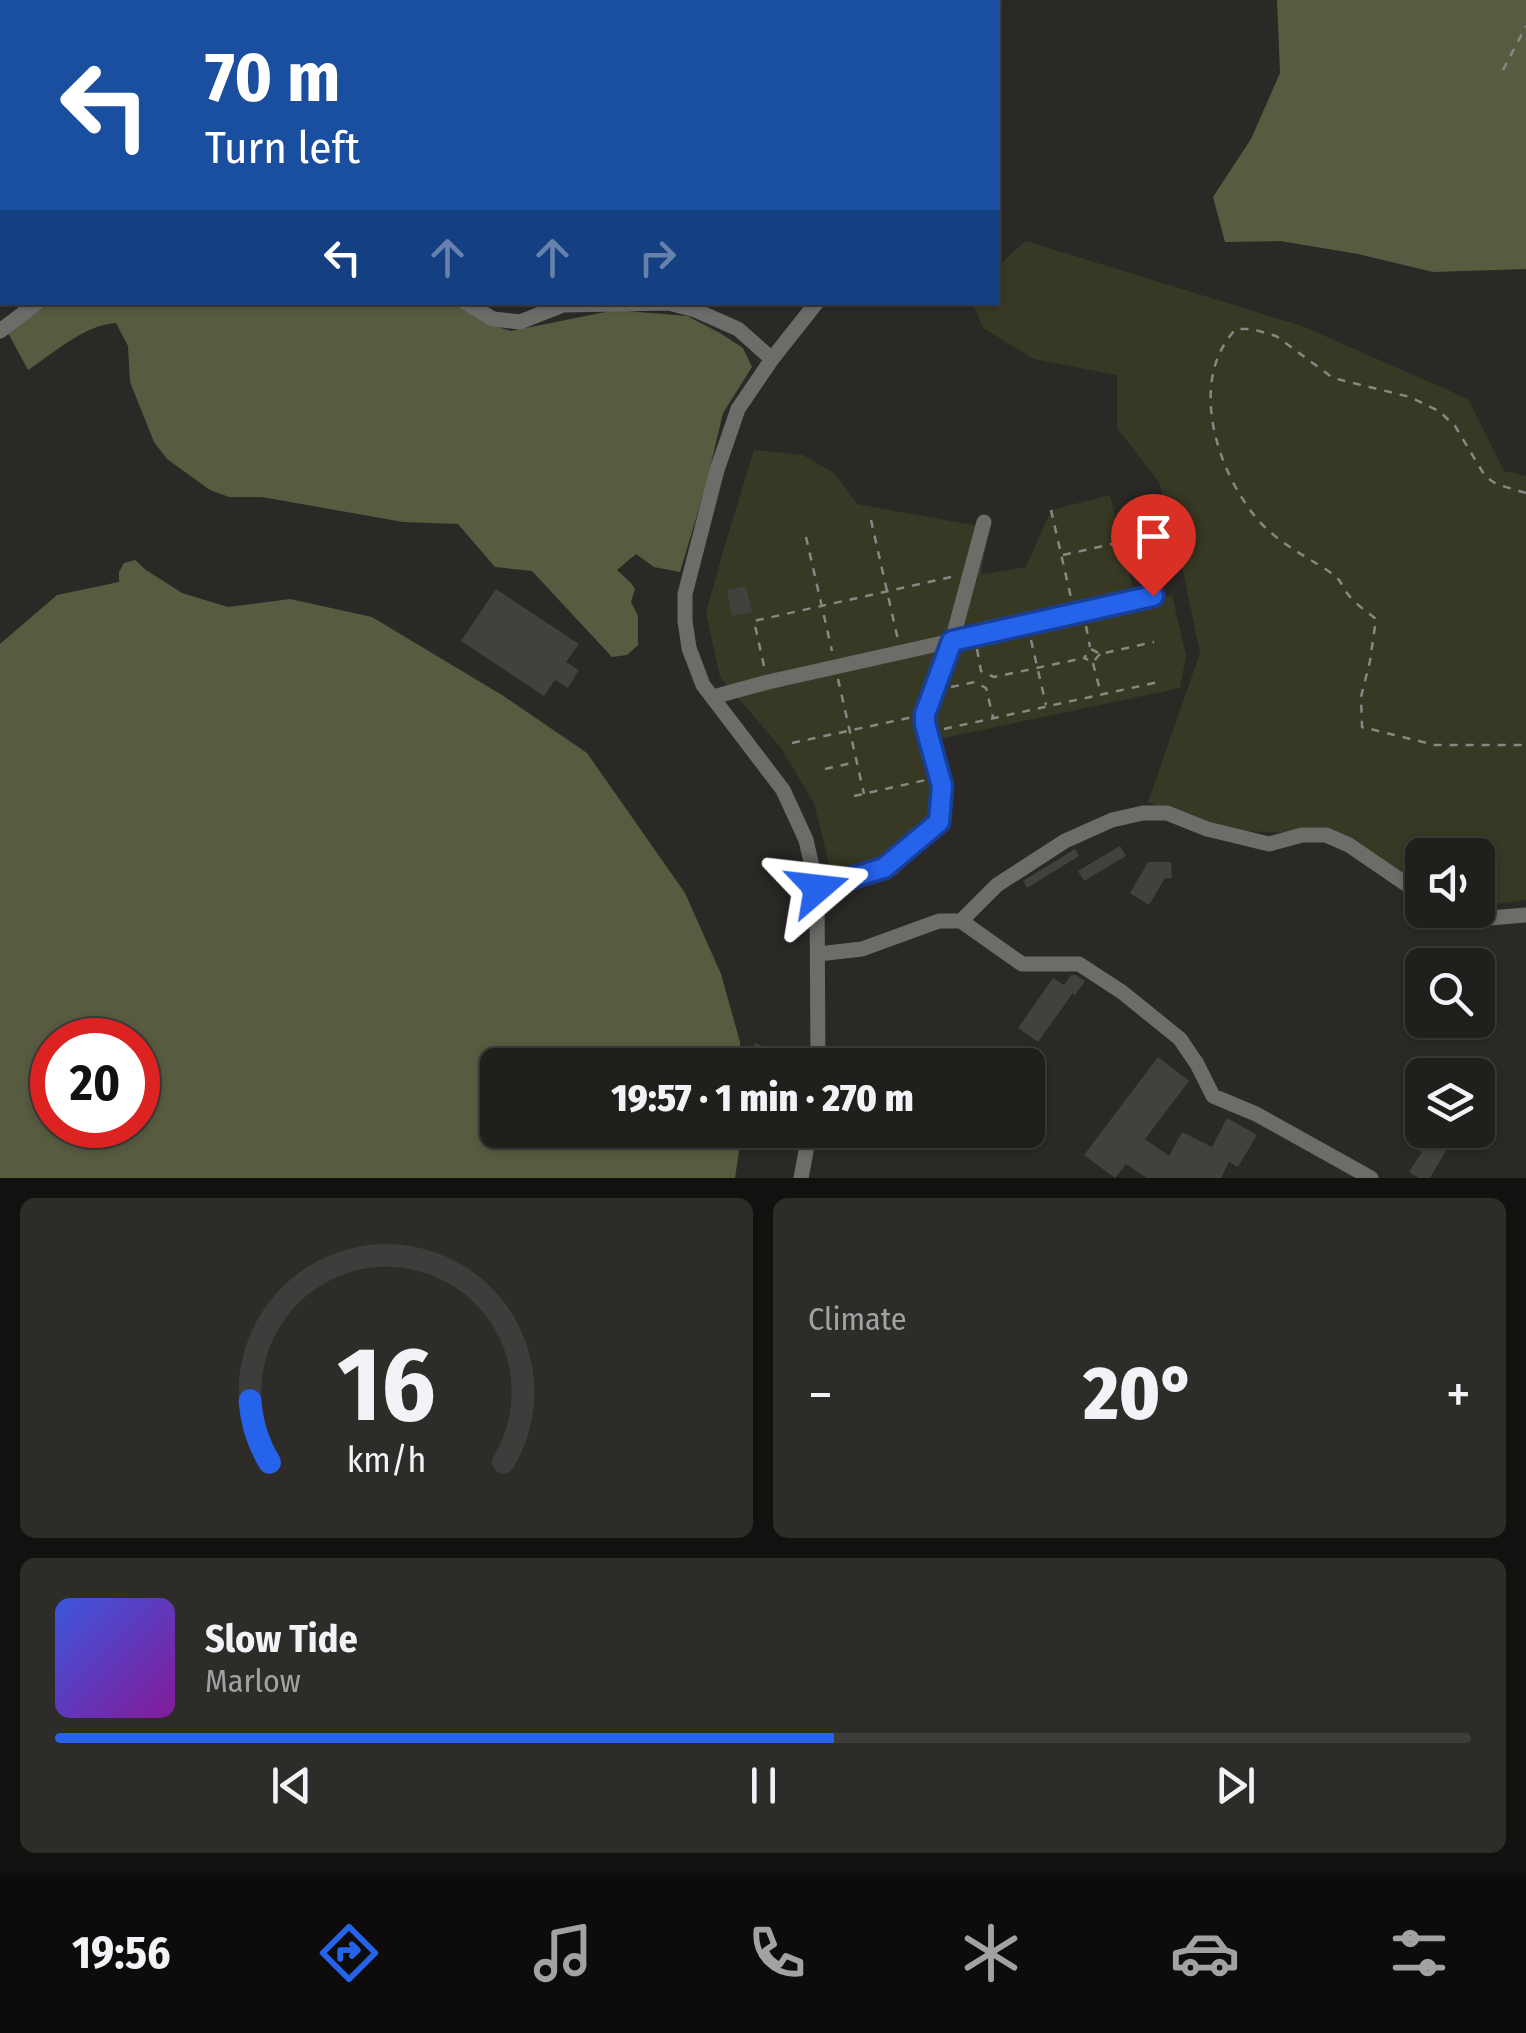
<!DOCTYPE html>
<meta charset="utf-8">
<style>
:root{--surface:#201f1c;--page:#2d2c29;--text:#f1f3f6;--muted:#a2a2a3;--line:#3d3d3b;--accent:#2563eb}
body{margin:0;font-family:"Fira Sans Condensed",sans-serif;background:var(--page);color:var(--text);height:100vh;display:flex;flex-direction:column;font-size:38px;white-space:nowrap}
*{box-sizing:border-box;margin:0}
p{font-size:32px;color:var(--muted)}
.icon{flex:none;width:55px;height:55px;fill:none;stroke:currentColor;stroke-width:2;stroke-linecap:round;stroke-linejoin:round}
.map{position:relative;height:1178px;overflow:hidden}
.sheet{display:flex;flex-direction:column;gap:20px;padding:20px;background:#12110f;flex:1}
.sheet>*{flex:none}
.guide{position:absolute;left:0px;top:0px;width:1000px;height:305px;box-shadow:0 2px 8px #0004,0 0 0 2px var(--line);background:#1a4fa0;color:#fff;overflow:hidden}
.tools{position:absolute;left:1405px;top:838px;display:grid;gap:20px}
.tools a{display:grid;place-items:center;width:90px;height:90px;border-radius:15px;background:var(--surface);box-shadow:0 2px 8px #0004,0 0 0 2px var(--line);font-size:50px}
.speed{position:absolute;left:30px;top:1018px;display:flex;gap:20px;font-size:50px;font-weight:700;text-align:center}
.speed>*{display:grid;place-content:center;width:130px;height:130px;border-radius:50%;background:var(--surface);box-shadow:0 2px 8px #0004,0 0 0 2px var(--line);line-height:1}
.speed .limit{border:15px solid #d22;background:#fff;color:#111}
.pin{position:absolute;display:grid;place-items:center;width:85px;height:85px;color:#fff;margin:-102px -42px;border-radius:50% 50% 50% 0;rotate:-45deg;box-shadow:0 0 10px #0007}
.pin .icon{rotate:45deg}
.me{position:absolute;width:110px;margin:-55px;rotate:73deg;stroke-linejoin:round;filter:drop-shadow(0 0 8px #0008)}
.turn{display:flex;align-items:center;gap:35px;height:210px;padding:0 40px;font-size:45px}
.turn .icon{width:130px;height:130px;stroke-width:2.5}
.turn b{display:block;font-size:70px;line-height:85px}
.lanes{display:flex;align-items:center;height:95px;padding:0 40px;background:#0003;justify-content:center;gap:50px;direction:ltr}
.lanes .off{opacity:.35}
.big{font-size:75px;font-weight:800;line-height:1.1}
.sheet .card{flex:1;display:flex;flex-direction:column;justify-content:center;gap:15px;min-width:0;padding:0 35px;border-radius:15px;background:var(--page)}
.sheet .dial{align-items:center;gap:0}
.dial svg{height:260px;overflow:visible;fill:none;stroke:var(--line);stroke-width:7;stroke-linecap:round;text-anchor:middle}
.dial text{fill:var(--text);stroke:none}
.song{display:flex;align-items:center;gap:30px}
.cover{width:120px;height:120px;border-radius:15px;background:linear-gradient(135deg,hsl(230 70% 55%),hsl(290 70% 35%))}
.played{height:10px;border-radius:5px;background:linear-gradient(90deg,var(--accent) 55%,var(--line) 55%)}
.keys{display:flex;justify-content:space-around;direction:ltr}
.heat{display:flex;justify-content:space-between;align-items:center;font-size:55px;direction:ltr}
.sheet .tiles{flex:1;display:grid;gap:20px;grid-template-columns:1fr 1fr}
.card:last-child{grid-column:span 2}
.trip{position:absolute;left:480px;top:1048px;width:565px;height:100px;border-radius:15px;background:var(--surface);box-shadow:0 2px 8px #0004,0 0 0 2px var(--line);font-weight:800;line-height:100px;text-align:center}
.dock{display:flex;height:160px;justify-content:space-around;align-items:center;background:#0d0c0b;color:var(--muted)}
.dock .icon{width:70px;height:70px}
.dock .on{color:var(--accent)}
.dock b{font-size:45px;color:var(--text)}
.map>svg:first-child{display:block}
</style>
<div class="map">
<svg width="1526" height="1178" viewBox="0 0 1526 1178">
<rect width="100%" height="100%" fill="#2b2926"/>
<path fill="#373924" d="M1026,241L1302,326L1468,399L1504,471L1526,476V900L1478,906V855H1422V894L1333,834L1238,831L1186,817L1148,802L1200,653L1183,571L1159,482L1117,428V375L1034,359L983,328L974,307L976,303L998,302C998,263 995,267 1026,241Z
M754,450L803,455L834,473L857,504L989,528L981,575L1026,567L1051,510L1110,495L1136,601L1172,595L1186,656L1180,688L939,739L951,787L949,824L897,875L835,887L814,803L781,748L720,677L706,613L724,548Z"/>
<path fill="#585b40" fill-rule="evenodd" d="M1277,0H1526V269L1433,272L1358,254L1280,241L1225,242L1213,197L1251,139L1280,73Z
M44,303H455L492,325L511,331L615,310L687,316L720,333L743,348L752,367L723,413L706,485L680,572L654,567L636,554L617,570L631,583L635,589L631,602L638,616V645L627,655L612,657L532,571L495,567L458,524L403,522L262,497H229L210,490L167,459L154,442L130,382L128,346L116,323C84,325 54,353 28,370L8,333Z
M135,560L146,570L182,593L228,607L290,599L372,617L502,695L587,753L685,893L721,974L740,1042V1065H498V1130H739V1151L735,1178H0V644L57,595L119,582V572L124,563ZM138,1040V1125H52V1040Z"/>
<path fill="#42413e" d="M746,586L752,612L732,616L727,590Z
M496,589L579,644L566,662L579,670L568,688L555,680L544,696L461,641Z
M1120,846L1126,856L1084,881L1078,871Z
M1075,849L1079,856L1027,888L1023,881Z
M1148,862H1171L1172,878H1165L1149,905L1130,893Z
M1071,975H1076L1085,981L1075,995L1073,993L1038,1042L1018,1028L1053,978L1064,985Z
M755,1043L774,1051L793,1049L794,1059L766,1063L765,1065H745Z
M1158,1057L1189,1081L1145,1139L1169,1156L1182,1132L1212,1147L1227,1118L1257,1135L1238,1167L1229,1162L1221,1178H1147L1126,1164L1115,1178L1084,1155Z
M1415,1128L1430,1138L1435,1130H1442L1454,1137L1430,1178H1419L1409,1172L1422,1152L1406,1141Z"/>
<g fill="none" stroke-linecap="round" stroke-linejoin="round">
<path stroke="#888784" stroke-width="2.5" stroke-dasharray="8 8" stroke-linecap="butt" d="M311,2L313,0
M1503,70L1526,26
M1526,493L1496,484L1485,476L1455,426L1439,411L1410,397L1333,378L1276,336L1252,329H1236C1187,380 1217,472 1258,520C1274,538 1294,550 1314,562C1322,567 1333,573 1339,580C1340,581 1346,592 1347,593C1354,603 1366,611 1376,619L1370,661L1361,697L1362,727L1435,745H1526
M1051,510L1072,602
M871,520L898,640
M806,537L832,651
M1063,555L1117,543
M1086,626L1090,647
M1031,640L1046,705
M977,649L981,671L994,677L1084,658
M1100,654L1093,662L1084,658L1091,649L1100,654L1154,642
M1093,663L1101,694
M764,666L754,621L951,577
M838,679L864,794
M951,687L975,682L986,688L993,717
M944,729L1163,681
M792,743L913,717
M825,769L856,762
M854,796L926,780"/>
<path stroke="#6e6c69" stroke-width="15" d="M122,0L123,2
M850,0V2
M465,302L493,319L520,322L563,305L669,303L695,310L738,329L772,359
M817,302L772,359L738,409L717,470L685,594V621L689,648L703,685L783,790L806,840L817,888L818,1065
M0,331L38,302
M713,697L768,682L1153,596
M817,888L884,868L939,822L942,786L925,724V714L952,641L984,522
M1447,910L1478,919L1526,915
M961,921L997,885L1065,841L1112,820L1143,813H1167L1207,829L1269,844L1302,835H1326L1349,845L1422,895
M818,954L862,949L939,921H961L1022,964H1079L1122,992L1180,1039L1197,1064L1213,1096L1256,1114L1371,1178
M801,1178L810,1130"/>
</g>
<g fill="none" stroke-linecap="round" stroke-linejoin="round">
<defs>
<path id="route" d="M818,888L884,868L939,822L942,786L925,724V714L952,641L1153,596"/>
</defs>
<use href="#route" stroke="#184099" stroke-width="25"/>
<use href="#route" stroke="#2563eb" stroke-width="18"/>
</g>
</svg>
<div class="tools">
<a><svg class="icon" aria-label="sound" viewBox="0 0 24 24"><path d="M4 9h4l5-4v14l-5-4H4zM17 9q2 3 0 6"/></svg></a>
<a><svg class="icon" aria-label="search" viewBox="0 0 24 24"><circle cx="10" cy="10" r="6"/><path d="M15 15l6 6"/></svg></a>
<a><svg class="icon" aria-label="layers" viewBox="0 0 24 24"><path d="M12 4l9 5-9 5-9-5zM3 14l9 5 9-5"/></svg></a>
</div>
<div class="speed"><div class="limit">20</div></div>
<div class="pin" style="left:1153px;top:596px;background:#d93025"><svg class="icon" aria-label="arrive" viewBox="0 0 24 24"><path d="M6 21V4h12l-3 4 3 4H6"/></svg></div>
<svg class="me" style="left:818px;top:888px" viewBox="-20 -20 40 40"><path d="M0-17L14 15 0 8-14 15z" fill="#2563eb" stroke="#fff" stroke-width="4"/></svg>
<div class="trip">19:57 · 1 min · 270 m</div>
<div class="guide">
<div class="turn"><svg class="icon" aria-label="left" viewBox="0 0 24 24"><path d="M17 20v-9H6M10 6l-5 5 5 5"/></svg><div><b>70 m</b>Turn left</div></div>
<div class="lanes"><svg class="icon" aria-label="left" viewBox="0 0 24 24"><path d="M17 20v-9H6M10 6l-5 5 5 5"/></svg><svg class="icon off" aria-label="ahead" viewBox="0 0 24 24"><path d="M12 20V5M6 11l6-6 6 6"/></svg><svg class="icon off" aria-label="ahead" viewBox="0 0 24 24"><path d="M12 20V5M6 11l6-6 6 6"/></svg><svg class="icon off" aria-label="right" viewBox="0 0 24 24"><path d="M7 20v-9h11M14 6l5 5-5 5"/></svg></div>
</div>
</div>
<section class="sheet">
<div class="tiles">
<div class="card dial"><svg viewBox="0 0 100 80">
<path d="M14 69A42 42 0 1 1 86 69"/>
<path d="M14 69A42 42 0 0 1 8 50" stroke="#2563eb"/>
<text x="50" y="56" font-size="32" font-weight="700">16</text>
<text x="50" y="72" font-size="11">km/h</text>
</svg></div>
<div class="card"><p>Climate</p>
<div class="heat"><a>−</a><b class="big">20°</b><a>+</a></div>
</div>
<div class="card">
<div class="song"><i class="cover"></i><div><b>Slow Tide</b><p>Marlow</p></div></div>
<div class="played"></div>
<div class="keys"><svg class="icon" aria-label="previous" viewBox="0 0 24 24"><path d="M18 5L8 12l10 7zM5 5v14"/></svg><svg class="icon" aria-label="pause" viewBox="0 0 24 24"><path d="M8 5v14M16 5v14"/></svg><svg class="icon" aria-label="next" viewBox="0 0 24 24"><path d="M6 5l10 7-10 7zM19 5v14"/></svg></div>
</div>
</div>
</section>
<nav class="dock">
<b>19:56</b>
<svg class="icon on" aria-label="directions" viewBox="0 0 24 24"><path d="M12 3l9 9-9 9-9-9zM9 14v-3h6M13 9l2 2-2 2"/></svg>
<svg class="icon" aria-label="music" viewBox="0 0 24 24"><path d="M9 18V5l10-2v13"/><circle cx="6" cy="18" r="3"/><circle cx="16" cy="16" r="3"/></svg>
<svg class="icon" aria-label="phone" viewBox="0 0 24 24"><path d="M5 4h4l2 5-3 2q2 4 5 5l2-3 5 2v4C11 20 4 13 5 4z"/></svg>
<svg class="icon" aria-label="climate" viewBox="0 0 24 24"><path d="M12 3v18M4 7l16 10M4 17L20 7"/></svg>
<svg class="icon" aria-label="car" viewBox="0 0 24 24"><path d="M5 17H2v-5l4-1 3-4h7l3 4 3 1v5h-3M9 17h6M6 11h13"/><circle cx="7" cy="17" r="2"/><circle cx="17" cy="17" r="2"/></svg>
<svg class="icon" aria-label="filters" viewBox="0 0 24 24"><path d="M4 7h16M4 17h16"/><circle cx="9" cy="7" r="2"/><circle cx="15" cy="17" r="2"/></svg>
</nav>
